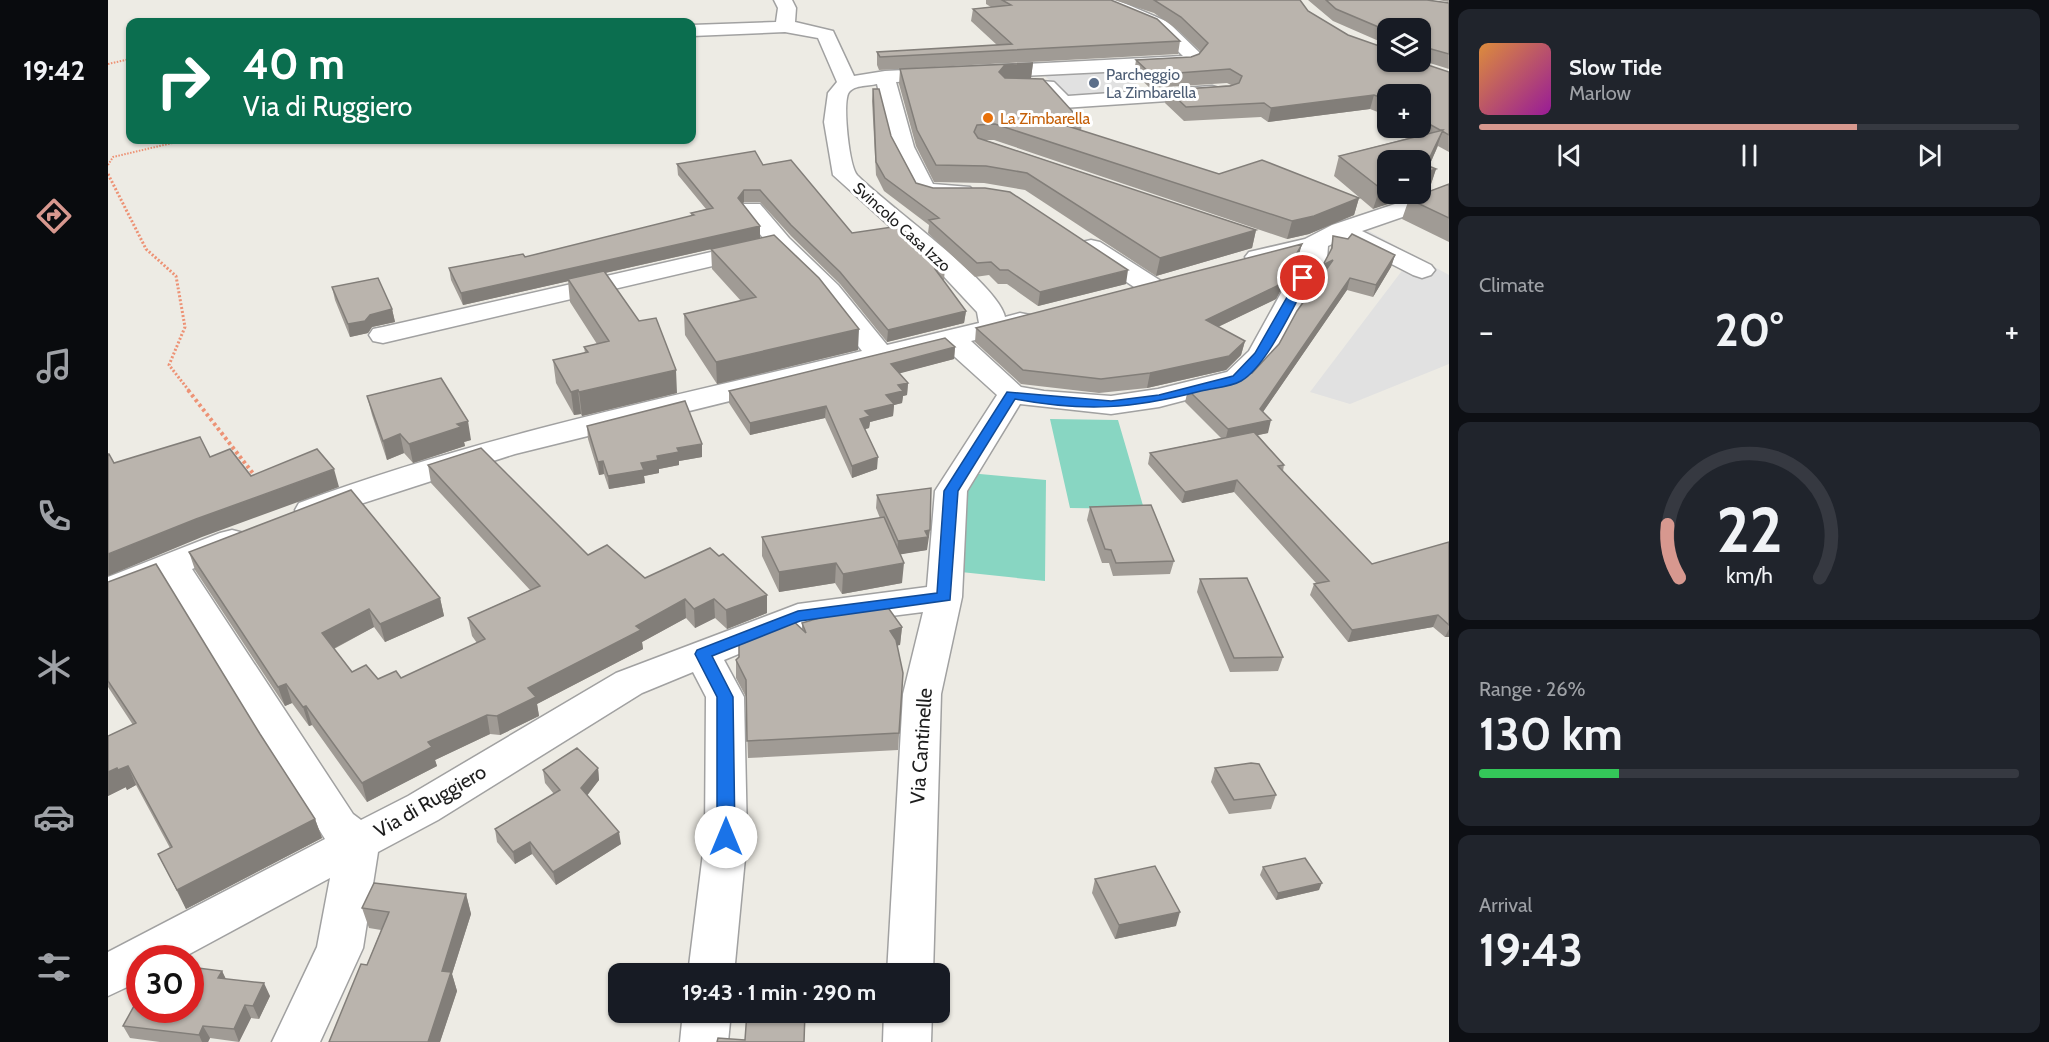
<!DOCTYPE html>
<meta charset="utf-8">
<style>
:root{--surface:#171b24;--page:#20242c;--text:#f1f3f6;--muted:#9ea1a6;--line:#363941;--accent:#d7988f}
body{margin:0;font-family:Cabin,sans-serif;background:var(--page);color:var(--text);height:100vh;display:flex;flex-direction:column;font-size:22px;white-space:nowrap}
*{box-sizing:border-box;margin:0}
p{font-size:20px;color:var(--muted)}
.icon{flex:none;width:33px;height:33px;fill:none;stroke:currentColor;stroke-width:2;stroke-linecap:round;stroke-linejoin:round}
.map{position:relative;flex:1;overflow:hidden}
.details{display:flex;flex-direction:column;gap:9px;padding:9px;background:#0d0f14;width:600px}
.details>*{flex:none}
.banner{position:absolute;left:18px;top:18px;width:570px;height:126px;border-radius:12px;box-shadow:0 2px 4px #0004;background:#0b6e4f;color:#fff;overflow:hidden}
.buttons{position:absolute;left:1269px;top:18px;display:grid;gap:12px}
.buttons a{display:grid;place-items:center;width:54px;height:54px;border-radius:12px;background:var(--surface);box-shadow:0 2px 4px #0004;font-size:30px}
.speed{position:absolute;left:18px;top:945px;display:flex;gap:12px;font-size:30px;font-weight:700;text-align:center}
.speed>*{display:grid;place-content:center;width:78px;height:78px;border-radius:50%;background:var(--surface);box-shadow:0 2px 4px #0004;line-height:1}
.speed .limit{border:9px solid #d22;background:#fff;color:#111}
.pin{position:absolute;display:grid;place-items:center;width:51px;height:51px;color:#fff;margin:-26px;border:3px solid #fff;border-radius:50%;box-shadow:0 2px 6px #0007}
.me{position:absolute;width:66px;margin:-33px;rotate:0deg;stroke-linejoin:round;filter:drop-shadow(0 0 4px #0008)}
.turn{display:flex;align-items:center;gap:21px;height:126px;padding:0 18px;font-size:27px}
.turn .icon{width:78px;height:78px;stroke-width:2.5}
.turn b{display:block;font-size:42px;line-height:51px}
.big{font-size:45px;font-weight:800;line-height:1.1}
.details .tile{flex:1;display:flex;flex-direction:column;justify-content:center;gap:9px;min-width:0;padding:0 21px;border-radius:12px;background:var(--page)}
.details .dial{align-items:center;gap:0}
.dial svg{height:156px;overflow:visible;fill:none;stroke:var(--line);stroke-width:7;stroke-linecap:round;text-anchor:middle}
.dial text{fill:var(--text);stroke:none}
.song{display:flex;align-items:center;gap:18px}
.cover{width:72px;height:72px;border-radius:9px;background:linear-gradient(135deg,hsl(30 70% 55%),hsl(300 70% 35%))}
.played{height:6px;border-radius:3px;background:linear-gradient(90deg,var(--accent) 70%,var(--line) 70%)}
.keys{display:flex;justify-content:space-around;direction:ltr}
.heat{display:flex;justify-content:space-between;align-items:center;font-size:33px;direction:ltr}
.charge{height:9px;border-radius:4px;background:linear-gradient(90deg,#34c759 26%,var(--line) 0)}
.trip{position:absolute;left:500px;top:963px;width:342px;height:60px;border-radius:12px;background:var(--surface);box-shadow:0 2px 4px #0004;font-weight:800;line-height:60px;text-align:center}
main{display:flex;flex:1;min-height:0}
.menu{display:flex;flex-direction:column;width:108px;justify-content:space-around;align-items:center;background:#090b0e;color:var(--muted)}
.menu .icon{width:42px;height:42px}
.menu .on{color:var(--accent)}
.menu b{font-size:27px;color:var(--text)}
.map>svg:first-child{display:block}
</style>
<main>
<nav class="menu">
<b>19:42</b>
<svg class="icon on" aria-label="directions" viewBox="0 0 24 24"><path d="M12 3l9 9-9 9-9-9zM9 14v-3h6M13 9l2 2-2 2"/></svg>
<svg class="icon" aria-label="music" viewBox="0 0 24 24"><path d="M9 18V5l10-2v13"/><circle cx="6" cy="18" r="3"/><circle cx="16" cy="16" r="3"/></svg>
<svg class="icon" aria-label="phone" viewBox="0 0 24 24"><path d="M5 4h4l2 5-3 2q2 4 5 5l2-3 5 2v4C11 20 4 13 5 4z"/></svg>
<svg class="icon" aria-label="climate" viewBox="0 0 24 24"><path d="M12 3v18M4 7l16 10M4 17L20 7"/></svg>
<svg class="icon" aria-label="car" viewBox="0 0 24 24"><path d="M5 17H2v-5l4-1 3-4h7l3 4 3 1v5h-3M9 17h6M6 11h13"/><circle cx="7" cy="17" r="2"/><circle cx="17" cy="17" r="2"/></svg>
<svg class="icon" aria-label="filters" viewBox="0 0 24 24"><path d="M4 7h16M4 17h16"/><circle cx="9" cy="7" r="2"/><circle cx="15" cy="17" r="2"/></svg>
</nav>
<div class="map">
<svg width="1341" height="1042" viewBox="0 0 1341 1042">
<rect width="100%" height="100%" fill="#edebe4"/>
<path fill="#88d6c2" d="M942,419L1010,420L1036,509L962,508Z
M861,473L938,480L937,581L853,572Z"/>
<path fill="#e1e1e1" d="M1015,69L1037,93L960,99L934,73Z
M1259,230L1341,275V364L1242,404L1202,392L1296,268L1236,243Z"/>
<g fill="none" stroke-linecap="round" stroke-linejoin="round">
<defs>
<path id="minor" d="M666,0H684L688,8L687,22L725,31L746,76L777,71L1075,56L1048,30L988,4L985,0H1009L1060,22L1096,57L1087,66L1080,68L788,82L806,147L825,184L862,187L866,192L862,197C845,201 825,200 808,194L784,147L769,84C760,86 744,85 740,94C735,107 741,165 749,175C777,204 890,283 897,317L912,313L922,315L926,321L922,327L863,341L913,387L936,391L1003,396L1050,389L1119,372L1141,351L1195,253L1150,265L1141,262L1137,257L1141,252L1197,239L1224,225L1341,186V201L1254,231L1323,265L1327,270L1323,275L1314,278L1305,275L1235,239L1220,246L1219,259L1166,355L1139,384L1051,407L1003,414L912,404L859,491L854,597L833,694L825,974H779L795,694L815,612L696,627L616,660L636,697L639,837L626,974H580L597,837L598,697L585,672L534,693L330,820L270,852L255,948L212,1042H164L209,947L222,878L74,958H32V981L0,996V952L217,839L56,581L0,602V577L112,533L124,530L136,533L141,541L136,549L84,569L245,814L253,820L300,796L508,673L690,604L819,587L827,491L889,395L837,348L407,454L203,520L191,517L187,510L191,503C373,435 566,397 754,351L712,297L663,248L636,214L632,209L636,204H652L681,238L730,285L779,345L871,323L869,312L827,267L725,175L716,122L720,93L729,82L710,38L677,32L584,36V25L668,22L670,8Z
M920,80L946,82L960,96L1104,86L1111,88L1114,92L1111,96L1104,98L955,108L948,106L934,92L913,90L910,86L913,82Z
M983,240L992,242L1053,281L1057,287L1053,293L1044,295L1035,293L974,252L971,247L974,242Z
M647,242L656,244L659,249L656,254L275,343L265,341L261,335L265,329L275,327Z
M575,1012H623L620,1042H572Z
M776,1012H824L823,1042H775Z"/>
</defs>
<use href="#minor" stroke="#a1a1a1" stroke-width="3"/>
<path stroke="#ed9275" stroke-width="2" stroke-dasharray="1.5 1.5" stroke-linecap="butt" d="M0,64L22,59
M0,165L5,157L77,140"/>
<path stroke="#ed9275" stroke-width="3" stroke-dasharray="2 2" stroke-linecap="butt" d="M0,174L38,249L68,276L77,327L61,365L82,392"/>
<path stroke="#ed9275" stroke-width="4" stroke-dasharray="3 3" stroke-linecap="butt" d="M80,390L147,476"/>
<use href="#minor" fill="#fff" fill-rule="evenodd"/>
</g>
<path fill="#a09b95" d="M878,0H1003L1072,41L1070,54L771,70L769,65V52L889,45L863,21L865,9L883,7L878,4Z
M1006,0H1192L1200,11L1280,62L1341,72V152L1330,146L1321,166L1328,169L1321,190L1312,193V160L1265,209L1226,176L1231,156L1312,135L1299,128H1312V94H1280V116L1262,109L1160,122L1153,117L1076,121L1057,103L1060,90L1123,85L1119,83L1042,88L1026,73L1028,60L1083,57L1091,54L1093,52L1070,30L1046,13Z
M1200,0H1320L1341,3V69L1312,60V28H1280V45L1225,21Z
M1330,0H1341V2Z
M925,63L923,78H917L974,122L973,131L1111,174L1251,198L1246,215L1201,234L1179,239L886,140H877L1148,230L1144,248L1048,276L917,190L876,183L826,182L808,146L791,84L792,69Z
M765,89L783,136L808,183L1018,284L930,306L899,284H890L881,275L867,277L820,233L821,225L776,191L768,175L764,101Z
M569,164L655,165L744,233L837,268L836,280H835L858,311L856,323L779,342L732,284L683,236L652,202H636L634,204L652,226V238L497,273L569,393L474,416L473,414L466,415L448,383L445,360L477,353L476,347L489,344L462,302L460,281L355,305L343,280L341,268L417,257L583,216V213L598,209L570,175Z
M1341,184V242L1294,219L1301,199Z
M1225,236L1287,255L1283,267L1265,297L1239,290L1155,412L1160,433L1150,435L1176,465L1175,471L1264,564L1341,542V637H1337L1325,627L1240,642L1202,595L1206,584L1208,583L1126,492L1074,503L1040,464L1042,453L1113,438L1077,402L1080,390L1144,373L1171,344L1214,276L1212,277L1215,265L1222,253Z
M603,249L750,350L609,384L577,335L576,314L633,301L604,269Z
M1190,258L1168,299L1110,327L1137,341L1133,355L1118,370L1039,388L991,393L913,384L867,342L868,328Z
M224,287L284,309L287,322L264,327L260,333L242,337L227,300Z
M847,347L846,359L791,373L800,383L799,395L795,396L794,403L786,405L785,416L762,422L761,428L757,429L769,469L744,478L717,418L642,435L621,403V391Z
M259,396L363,440L356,442L357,446L305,463L296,453L279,460L264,415Z
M479,426L594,457L571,461V465L551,469V473L536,476L537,483L501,489L496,474L491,475L480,439Z
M320,465L480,555L537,578L611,556L659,595V613L619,629L607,618L587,628L578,618L534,642L535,649L429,704L431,716L392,735L382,734L327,760L329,766L259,802L204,725L201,726L184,703L177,706L87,570L81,552L332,598L336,616L277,642L266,627L226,649L244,672L270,679L293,678L369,643L364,636L360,618L422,590L323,483Z
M769,495L820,544H819V550L792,554L794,583L734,594L727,583L671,592L654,556V537L772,518L768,508Z
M982,507L1066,561L1062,574L1005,576L1001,563H994L979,520Z
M1092,579L1175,657L1170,671L1122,672L1089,592Z
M0,582L152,734L207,819L214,838L78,909L50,854L62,848L28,785L19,790L18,787L0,796L25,725L0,687Z
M694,623L794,627L792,645H789L795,673L790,750L640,758L638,697L628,678V660L694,629Z
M490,768L491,780L479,795L513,844L448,885L424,854L407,864L389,842L387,829L446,794L437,783L435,770Z
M1107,768L1168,795L1163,809L1121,814L1103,782Z
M1155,867L1211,890L1168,900L1152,875Z
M987,879L1068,926L1007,939L984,893Z
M358,894L363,914L344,974L349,991L332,1042H221L259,965L273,930L261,928L254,908Z
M114,971L118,979L162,996L151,1019L143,1018L131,1042L102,1038L100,1042H52L22,1038L15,1026Z"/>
<path fill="#827e79" d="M925,63L923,78L895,81L891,72L896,66Z
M1266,95L1262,109L1160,122L1163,108Z
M1335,130L1328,150L1318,173L1328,169L1321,190L1312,193V174L1318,165Z
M1280,185V194H1311L1265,209L1272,188Z
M636,190V202L630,209V198Z
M1251,198L1246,215L1201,234L1179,239L1184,221Z
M652,226V238L355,305L353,293Z
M1148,230L1144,248L1048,276L1052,258Z
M1194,244L1190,258L1168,299L1095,334L1098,320Z
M1287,255L1283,267L1265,297L1268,285Z
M1225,260L1222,272L1212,277L1215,265Z
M1020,270L1018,284L930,306L932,292Z
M1242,278L1239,290L1148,422L1152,409Z
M284,309L287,322L264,327L260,333L242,337L240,324L262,315Z
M858,311L856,323L779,342L780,330Z
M751,329L750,350L609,384L608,362Z
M1137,341L1133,355L1118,370L1039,388L1042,373Z
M847,347L846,359L782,376L783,364Z
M568,370L569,393L474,416L471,392Z
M800,383L799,395L795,396L794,403L786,405L785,416L762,422L761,428L751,431L752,419L757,411L790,385Z
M470,390L473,414L466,415L463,392Z
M718,406L717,418L642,435V423Z
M1163,420L1160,433L1117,442L1120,429Z
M360,421L363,440L356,442L357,446L305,463L301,444L349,424Z
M292,434L296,453L279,460L275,441Z
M594,444V457L571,461V465L551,469V473L536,476L537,483L501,489L500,476L569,448Z
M770,457L769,469L744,478V466Z
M495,461L496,474L491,475L490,462Z
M226,469L231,487L94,537L0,576V554L88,519Z
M1129,480L1126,492L1074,503L1077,492Z
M822,530L819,550L789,555L790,541L817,531Z
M728,563L727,583L671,592V572Z
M796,563L794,583L734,594L735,574Z
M659,595V613L619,629L618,610Z
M332,598L336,616L277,642L272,624Z
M577,599L578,618L534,642L535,649L429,704L431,716L392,735L389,716L420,688L528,626Z
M606,599L607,618L587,628L586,609Z
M261,609L266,627L219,652L214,633Z
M1330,615L1325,627L1240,642L1244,630Z
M794,627L792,645L780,648L782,631Z
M1341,629V637H1337Z
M178,684L184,703L177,706L170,687Z
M198,706L204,725L201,726L195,707Z
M379,715L382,734L327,760L329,766L259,802L254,783L320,742Z
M20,766L28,785L19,790L10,770Z
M9,768L18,787L0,796V772Z
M490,768L491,780L475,801L473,788Z
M207,819L214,838L78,909L69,890Z
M511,832L513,844L448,885L445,872Z
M422,842L424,854L407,864L405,852Z
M1214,883L1211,890L1168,900L1170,893Z
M358,894L363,914L344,974L349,991L332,1042H320L334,971Z
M1072,912L1068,926L1007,939L1011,925Z
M114,971L120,984L110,978Z
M156,983L162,996L151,1019L145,1006Z
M137,1005L143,1018L131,1042L126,1029Z
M95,1026L102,1038L100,1042H94L91,1035Z"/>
<path fill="#bab4ad" stroke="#827e79" stroke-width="1.5" d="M894,0H1003L1049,19L1072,41L772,57L769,52L904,44L865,9L903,5Z
M1046,0H1192L1200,11L1240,35L1280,49V62H1311L1341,72V135L1334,131L1335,130H1332L1312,119V94H1280V100L1266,95L1163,108L1156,103L1078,107L1060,90L1122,86L1131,83L1134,76L1122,69L1044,75L1028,60L1083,57L1091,54L1100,43L1073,17Z
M1218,0H1319L1341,3V54L1316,47H1312V28H1280V31L1228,9Z
M925,63L896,66L891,72L897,78L935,79L974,122L950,123L1111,174L1154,160L1251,198L1206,216L1184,221L887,124L869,125L866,132L870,138L1148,230L1052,258L919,173L878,166L828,165L809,130L792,69Z
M765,89H771L783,136L808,183L825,188H877L902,192L1020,270L932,292L900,270H892L883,262L869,263L821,220L831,218L777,178L768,162Z
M1335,130L1318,165L1328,169L1312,174V160H1280V185L1272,188L1231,156Z
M647,151L655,165L683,160L744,233L791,226L837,268L827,269L858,311L780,330L732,272L683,225L652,190H636L630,198L652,226L353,293L341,268L415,254L417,257L586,215L583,213L605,208L569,164Z
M1341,184V218L1301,199Z
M1244,234L1287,255L1268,285L1242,278L1152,409L1163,420L1120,429L1080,390L1144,373L1171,344L1189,311L1225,260L1215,265L1224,248L1225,236L1240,239Z
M666,235L711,278L751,329L608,362L576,314L648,297L603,249Z
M1194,244L1171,285L1098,320L1137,341L1121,356L1042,373L993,379L915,370L868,328Z
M496,271L531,321L548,318L568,370L471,392L470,390L463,392L445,360L480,352L476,347L501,341L460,279Z
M270,278L284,309L262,315L257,321L240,324L224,287Z
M837,338L847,347L783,364L800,383L790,385L795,391L778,395L786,404L757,411L762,416L752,419L770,457L744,466L718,406L642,423L621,391Z
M333,378L360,421L349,424L353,427L301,444L292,434L275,441L259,396Z
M577,401L594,444L569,448L571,452L549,456L550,460L533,463L536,470L500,476L495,461L490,462L479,426Z
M1146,432L1176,465L1170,466L1264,564L1341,542V625L1330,615L1244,630L1206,584L1221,581L1129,480L1077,492L1042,453Z
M92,437L102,457L122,449L143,476L209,449L226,469L88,519L0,554V454H1L6,463Z
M373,448L480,555L499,545L537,578L602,548L611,556L615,554L659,595L618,610L606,599L586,609L577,599L528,626L533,630L420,688L428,697L389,716L379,715L320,742L324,747L254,783L198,706L195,707L178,684L170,687L81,552L243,490L332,598L272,624L261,609L214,633L244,672L258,665L270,679L288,671L293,678L377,639L360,618L432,586L320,465Z
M823,488L822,530L817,531L820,537L790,541L769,495Z
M1043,505L1066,561L1008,563L1003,550L997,549L982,507Z
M776,517L796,563L735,574L728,563L671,572L654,537Z
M48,564L152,734L207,819L69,890L50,854L64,847L20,766L10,770L9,768L0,772V736L28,723L0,681V582Z
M1139,578L1175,657L1126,658L1092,579Z
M776,602L794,627L782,631L788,640L795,673L791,733L639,741L638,680L628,660L631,657V639L682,618L698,633L694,623L759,604Z
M469,748L490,768L473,788L511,832L445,872L422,842L405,852L387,829L452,790L435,770Z
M1143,763L1151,764L1168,795L1126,800L1107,768Z
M1197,858L1214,883L1170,893L1155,867Z
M1047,866L1072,912L1011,925L987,879Z
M266,883L358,894L334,971L343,972L320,1042H221L253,964L259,965L281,912L254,908Z
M82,967L114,971L110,978L156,983L145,1006L137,1005L126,1029L95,1026L91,1035L15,1026L32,995V1010H82Z
M639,1012H697L696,1042H609L610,1038L637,1040Z"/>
<path fill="#1a73e8" stroke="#114b97" stroke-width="1.5" d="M1195,275L1201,278C1186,305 1159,366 1133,381C1123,387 1105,388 1093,391C1024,409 977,412 907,399L850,491L842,600L692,621L604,656L625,697L627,837L624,842H612L609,837V697L587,654L589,650L690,611L829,593L836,491L899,392L1003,401L1051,395L1125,376L1147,353L1190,278Z"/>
<circle fill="#5c6f8a" stroke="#fff" stroke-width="2" cx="986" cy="83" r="6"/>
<circle fill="#e8710a" stroke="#fff" stroke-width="2" cx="880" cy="118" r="6"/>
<g text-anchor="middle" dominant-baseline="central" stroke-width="6" stroke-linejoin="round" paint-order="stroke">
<g font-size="16" fill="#4e5e75" stroke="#fff" text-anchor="start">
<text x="998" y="74">Parcheggio<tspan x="998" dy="18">La Zimbarella</tspan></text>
</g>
<g font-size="16" fill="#c56008" stroke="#fff" text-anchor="start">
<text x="892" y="118">La Zimbarella</text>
</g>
<g font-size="16" fill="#1d1d1d" stroke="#fff">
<text transform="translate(794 227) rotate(42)">Svincolo Casa Izzo</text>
</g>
<g font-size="20" fill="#1d1d1d" stroke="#fff">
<text transform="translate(813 746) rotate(-86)">Via Cantinelle</text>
<text transform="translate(322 801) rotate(-30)">Via di Ruggiero</text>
</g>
</g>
</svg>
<div class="buttons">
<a><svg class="icon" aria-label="layers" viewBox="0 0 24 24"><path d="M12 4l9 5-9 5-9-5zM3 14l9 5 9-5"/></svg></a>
<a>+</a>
<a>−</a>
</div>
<div class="speed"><div class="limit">30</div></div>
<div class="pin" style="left:1195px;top:278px;background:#d93025"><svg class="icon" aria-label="arrive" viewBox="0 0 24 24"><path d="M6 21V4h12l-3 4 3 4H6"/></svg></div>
<svg class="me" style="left:618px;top:837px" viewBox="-20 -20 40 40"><circle r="19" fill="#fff"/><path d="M0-13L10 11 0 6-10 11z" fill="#1a73e8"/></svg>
<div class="trip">19:43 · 1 min · 290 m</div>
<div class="banner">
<div class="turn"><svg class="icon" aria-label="right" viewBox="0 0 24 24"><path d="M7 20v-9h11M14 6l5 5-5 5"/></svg><div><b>40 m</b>Via di Ruggiero</div></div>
</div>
</div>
<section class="details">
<div class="tile">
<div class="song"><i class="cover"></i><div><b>Slow Tide</b><p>Marlow</p></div></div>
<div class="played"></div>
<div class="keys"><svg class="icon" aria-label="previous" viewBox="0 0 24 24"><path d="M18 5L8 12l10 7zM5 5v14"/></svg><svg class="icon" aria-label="pause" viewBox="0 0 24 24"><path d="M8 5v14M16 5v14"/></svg><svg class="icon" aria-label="next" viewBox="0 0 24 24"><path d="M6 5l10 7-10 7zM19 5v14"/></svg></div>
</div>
<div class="tile"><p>Climate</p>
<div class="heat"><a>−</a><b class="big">20°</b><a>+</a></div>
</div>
<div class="tile dial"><svg viewBox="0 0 100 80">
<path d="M14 69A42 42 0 1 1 86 69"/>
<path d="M14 69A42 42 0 0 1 8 42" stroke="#d7988f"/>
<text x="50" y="56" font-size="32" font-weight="700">22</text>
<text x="50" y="72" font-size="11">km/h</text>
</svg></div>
<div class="tile"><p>Range · 26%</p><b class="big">130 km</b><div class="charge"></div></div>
<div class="tile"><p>Arrival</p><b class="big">19:43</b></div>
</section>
</main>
